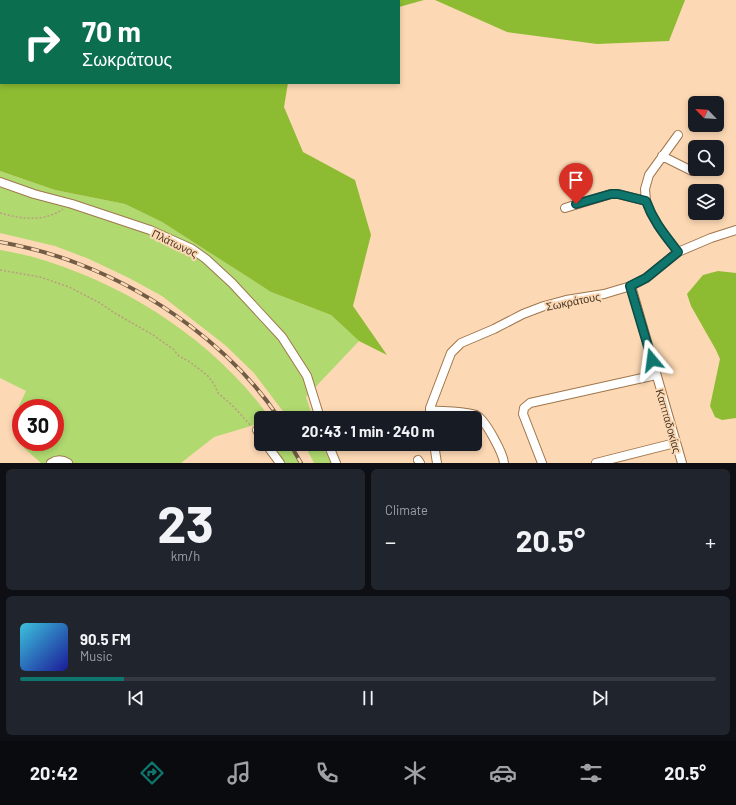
<!DOCTYPE html>
<meta charset="utf-8">
<style>
:root{--surface:#171b24;--page:#20242c;--text:#f1f3f6;--muted:#9ea1a6;--line:#363941;--accent:#0f766e}
body{margin:0;font-family:Barlow,sans-serif;background:var(--page);color:var(--text);height:100vh;display:flex;flex-direction:column;font-size:15px;white-space:nowrap}
*{box-sizing:border-box;margin:0}
p{font-size:13px;color:var(--muted)}
.icon{flex:none;width:22px;height:22px;fill:none;stroke:currentColor;stroke-width:2;stroke-linecap:round;stroke-linejoin:round}
.map{position:relative;height:463px;overflow:hidden}
.details{display:flex;flex-direction:column;gap:6px;padding:6px;background:#0d0f14;flex:1}
.details>*{flex:none}
.guide{position:absolute;left:0px;top:0px;width:400px;height:84px;box-shadow:0 2px 6px #0003;background:#0b6e4f;color:#fff;overflow:hidden}
.needle{width:26px;rotate:295deg}
.buttons{position:absolute;left:688px;top:96px;display:grid;gap:8px}
.buttons a{display:grid;place-items:center;width:36px;height:36px;border-radius:6px;background:var(--surface);box-shadow:0 2px 6px #0003;font-size:20px}
.speed{position:absolute;left:12px;top:399px;display:flex;gap:8px;font-size:20px;font-weight:700;text-align:center}
.speed>*{display:grid;place-content:center;width:52px;height:52px;border-radius:50%;background:var(--surface);box-shadow:0 2px 6px #0003;line-height:1}
.speed .limit{border:6px solid #d22;background:#fff;color:#111}
.pin{position:absolute;display:grid;place-items:center;width:34px;height:34px;color:#fff;margin:-41px -17px;border-radius:50% 50% 50% 0;rotate:-45deg;box-shadow:0 0 4px #0007}
.pin .icon{rotate:45deg}
.me{position:absolute;width:44px;margin:-22px;rotate:344deg;stroke-linejoin:round;filter:drop-shadow(0 0 3px #0008)}
.turn{display:flex;align-items:center;gap:14px;height:84px;padding:0 16px;font-size:18px}
.turn .icon{width:52px;height:52px;stroke-width:2.5}
.turn b{display:block;font-size:28px;line-height:34px}
.big{font-size:30px;font-weight:700;line-height:1.1}
.details .tile{flex:1;display:flex;flex-direction:column;justify-content:center;gap:6px;min-width:0;padding:0 14px;border-radius:6px;background:var(--page)}
.details .dial{align-items:center;gap:0}
.dial b{font-size:52px;line-height:1}
.song{display:flex;align-items:center;gap:12px}
.cover{width:48px;height:48px;border-radius:6px;background:linear-gradient(135deg,hsl(190 70% 55%),hsl(240 70% 35%))}
.played{height:4px;border-radius:2px;background:linear-gradient(90deg,var(--accent) 15%,var(--line) 15%)}
.keys{display:flex;justify-content:space-around;direction:ltr}
.heat{display:flex;justify-content:space-between;align-items:center;font-size:22px;direction:ltr}
.details .tiles{flex:1;display:grid;gap:6px;grid-template-columns:1fr 1fr}
.tile:last-child{grid-column:span 2}
.trip{position:absolute;left:254px;top:411px;width:228px;height:40px;border-radius:6px;background:var(--surface);box-shadow:0 2px 6px #0003;font-weight:700;line-height:40px;text-align:center}
.menu{display:flex;height:64px;justify-content:space-around;align-items:center;background:#090b0e;color:var(--muted)}
.menu .icon{width:28px;height:28px}
.menu .active{color:var(--accent)}
.menu b{font-size:18px;color:var(--text)}
.map>svg:first-child{display:block}
</style>
<div class="map">
<svg width="736" height="463" viewBox="0 0 736 463">
<rect width="100%" height="100%" fill="#fcd8b4"/>
<path fill="#b0d970" d="M0,171L55,190L125,204L162,222L271,292L331,315L359,341L306,397L313,418H288L254,373L225,345L162,296L129,278L89,259L55,246L0,233Z
M0,250C11,252 22,254 33,257C125,283 214,340 270,418H261V428L258,424L214,437L181,463H41L24,448L27,442H55V408H22L19,406L26,391L0,378Z
M272,444H288L299,463H284Z
M304,444H322L331,463H314Z"/>
<path fill="#8dbc32" d="M0,0H424L399,7V1H1V83H288L284,107L303,152L355,180L371,235L353,306L387,355L359,341L331,315L271,292L162,222L125,204L55,190L0,171Z
M435,0H685L669,41L597,44L507,32Z
M718,271L736,273V418L722,420L715,417L710,406L720,359L716,350L691,306L687,294L703,275Z"/>
<g fill="none" stroke-linecap="round" stroke-linejoin="round">
<defs>
<path id="street" d="M662,156L692,171
M0,182L34,194L72,204L150,230L192,249L206,259L232,283L282,337L307,376L320,418
M646,201L645,189L649,175L678,135
M565,208L611,194H618L646,201C653,221 665,235 678,252
M631,286L682,463
M430,411C438,410 468,412 476,415C485,419 503,453 504,463
M430,418V408L451,353L461,343L494,329L523,314L544,306L566,300L604,294L631,286L646,278L678,252L711,238L736,230
M257,430L261,437
M266,444L280,463
M328,444L336,463
M434,444L437,463
M418,460L420,463
M51,463C57,459 63,460 68,463
M542,463L523,414L524,408L530,403L656,375
M596,463L675,443"/>
</defs>
<use href="#street" stroke="#a0774c" stroke-width="10"/>
<path stroke="#bb9d80" stroke-width="1.5" stroke-dasharray="2 2" stroke-linecap="butt" d="M0,213C21,219 45,222 63,209
M0,270L40,277L69,287L100,303L113,312L153,335L173,349L179,356L190,362L208,376L214,384L218,393L233,406L251,426"/>
<use href="#street" stroke="#fff" stroke-width="8"/>
<defs>
<path id="rail" d="M0,242C27,247 54,254 79,264C155,293 233,349 279,418
M290,444L301,463"/>
</defs>
<use href="#rail" stroke="#725c45" stroke-width="4"/>
<use href="#rail" stroke="#fcd8b4" stroke-width="2.5" stroke-dasharray="8" stroke-linecap="butt"/>
</g>
<g fill="none" stroke-linecap="round" stroke-linejoin="round">
<defs>
<path id="route" d="M576,204L611,194H618L646,201C653,221 665,235 678,252L646,278L630,286L652,360"/>
</defs>
<use href="#route" stroke="#0a4d48" stroke-width="10"/>
<use href="#route" stroke="#0f766e" stroke-width="7"/>
</g>
<g text-anchor="middle" dominant-baseline="central" stroke-width="4" stroke-linejoin="round" paint-order="stroke">
<g font-size="11" fill="#4a3825" stroke="#fcd8b4">
<text transform="translate(175 243) rotate(26)">Πλάτωνος</text>
<text transform="translate(573 301) rotate(-11)">Σωκράτους</text>
<text transform="translate(669 421) rotate(74)">Καππαδοκίας</text>
</g>
</g>
</svg>
<div class="buttons">
<a><svg class="needle" viewBox="-14 -14 28 28"><path d="M0-13l5 13h-10z" fill="#e53935"/><path d="M0 13l5-13h-10z" fill="#9ea1a6"/></svg></a>
<a><svg class="icon" aria-label="search" viewBox="0 0 24 24"><circle cx="10" cy="10" r="6"/><path d="M15 15l6 6"/></svg></a>
<a><svg class="icon" aria-label="layers" viewBox="0 0 24 24"><path d="M12 4l9 5-9 5-9-5zM3 14l9 5 9-5"/></svg></a>
</div>
<div class="speed"><div class="limit">30</div></div>
<div class="pin" style="left:576px;top:204px;background:#d93025"><svg class="icon" aria-label="arrive" viewBox="0 0 24 24"><path d="M6 21V4h12l-3 4 3 4H6"/></svg></div>
<svg class="me" style="left:652px;top:360px" viewBox="-20 -20 40 40"><path d="M0-17L14 15 0 8-14 15z" fill="#0f766e" stroke="#fff" stroke-width="4"/></svg>
<div class="trip">20:43 · 1 min · 240 m</div>
<div class="guide">
<div class="turn"><svg class="icon" aria-label="right" viewBox="0 0 24 24"><path d="M7 20v-9h11M14 6l5 5-5 5"/></svg><div><b>70 m</b>Σωκράτους</div></div>
</div>
</div>
<section class="details">
<div class="tiles">
<div class="tile dial"><b>23</b><p>km/h</p></div>
<div class="tile"><p>Climate</p>
<div class="heat"><a>−</a><b class="big">20.5°</b><a>+</a></div>
</div>
<div class="tile">
<div class="song"><i class="cover"></i><div><b>90.5 FM</b><p>Music</p></div></div>
<div class="played"></div>
<div class="keys"><svg class="icon" aria-label="previous" viewBox="0 0 24 24"><path d="M18 5L8 12l10 7zM5 5v14"/></svg><svg class="icon" aria-label="pause" viewBox="0 0 24 24"><path d="M8 5v14M16 5v14"/></svg><svg class="icon" aria-label="next" viewBox="0 0 24 24"><path d="M6 5l10 7-10 7zM19 5v14"/></svg></div>
</div>
</div>
</section>
<nav class="menu">
<b>20:42</b>
<svg class="icon active" aria-label="directions" viewBox="0 0 24 24"><path d="M12 3l9 9-9 9-9-9zM9 14v-3h6M13 9l2 2-2 2"/></svg>
<svg class="icon" aria-label="music" viewBox="0 0 24 24"><path d="M9 18V5l10-2v13"/><circle cx="6" cy="18" r="3"/><circle cx="16" cy="16" r="3"/></svg>
<svg class="icon" aria-label="phone" viewBox="0 0 24 24"><path d="M5 4h4l2 5-3 2q2 4 5 5l2-3 5 2v4C11 20 4 13 5 4z"/></svg>
<svg class="icon" aria-label="climate" viewBox="0 0 24 24"><path d="M12 3v18M4 7l16 10M4 17L20 7"/></svg>
<svg class="icon" aria-label="car" viewBox="0 0 24 24"><path d="M5 17H2v-5l4-1 3-4h7l3 4 3 1v5h-3M9 17h6M6 11h13"/><circle cx="7" cy="17" r="2"/><circle cx="17" cy="17" r="2"/></svg>
<svg class="icon" aria-label="filters" viewBox="0 0 24 24"><path d="M4 7h16M4 17h16"/><circle cx="9" cy="7" r="2"/><circle cx="15" cy="17" r="2"/></svg>
<b>20.5°</b>
</nav>
